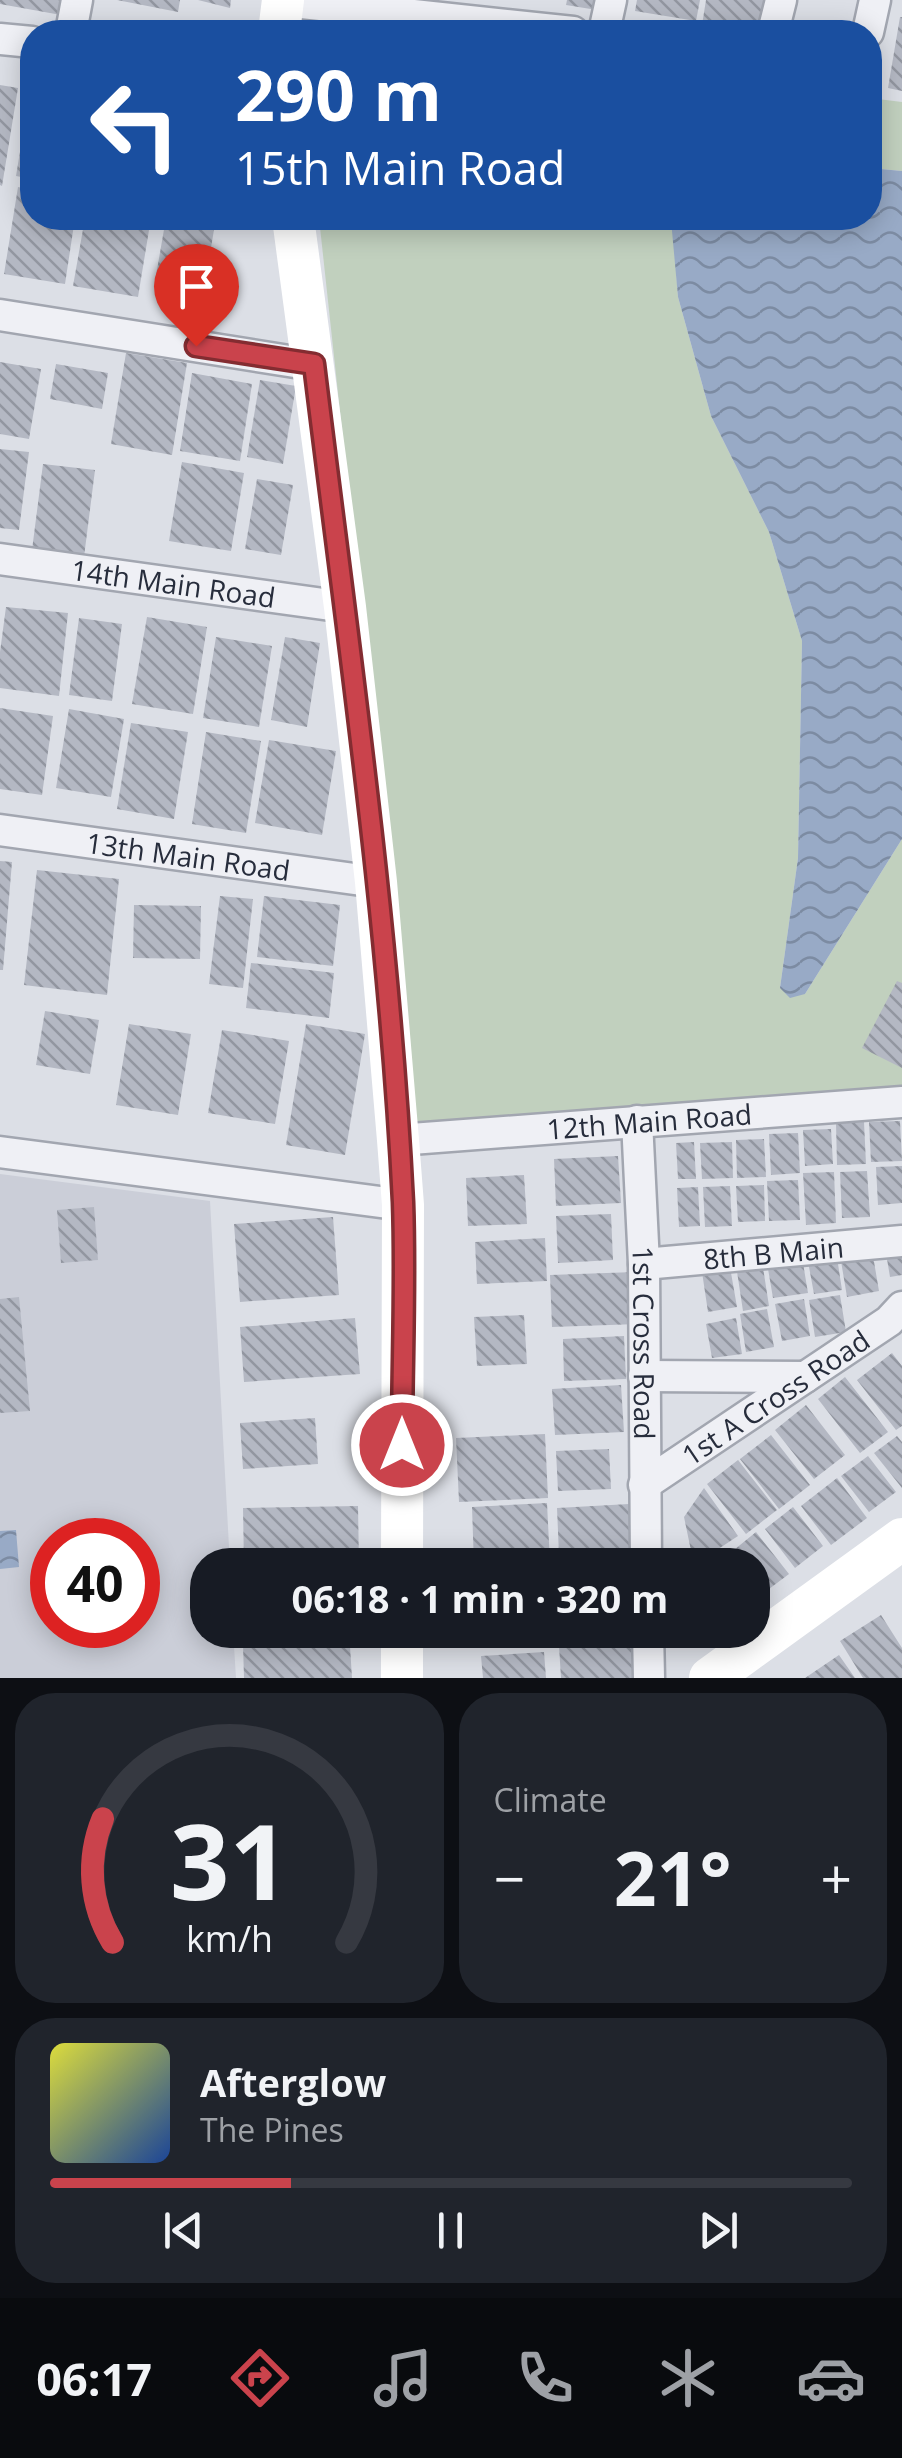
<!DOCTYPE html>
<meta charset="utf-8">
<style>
:root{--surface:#171b24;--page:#20242c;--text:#f1f3f6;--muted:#9ea1a6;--line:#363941;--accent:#ca434c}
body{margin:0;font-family:"Open Sans",sans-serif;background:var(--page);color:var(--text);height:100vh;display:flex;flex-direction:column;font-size:38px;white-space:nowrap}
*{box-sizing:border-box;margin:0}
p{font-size:32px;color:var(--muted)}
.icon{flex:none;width:55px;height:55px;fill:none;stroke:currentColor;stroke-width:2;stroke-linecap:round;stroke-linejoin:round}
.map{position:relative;height:1678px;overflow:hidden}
.side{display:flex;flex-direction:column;gap:15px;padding:15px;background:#0d0f14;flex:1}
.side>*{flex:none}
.guide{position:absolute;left:20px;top:20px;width:862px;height:210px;border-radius:40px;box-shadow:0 5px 25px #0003;background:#1a4fa0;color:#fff;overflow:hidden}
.speed{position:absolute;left:30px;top:1518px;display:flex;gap:20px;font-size:50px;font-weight:700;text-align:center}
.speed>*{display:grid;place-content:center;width:130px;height:130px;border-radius:50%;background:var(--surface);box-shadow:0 5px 25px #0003;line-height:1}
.speed .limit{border:15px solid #d22;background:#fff;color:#111}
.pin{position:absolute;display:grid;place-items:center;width:85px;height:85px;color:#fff;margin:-102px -42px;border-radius:50% 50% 50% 0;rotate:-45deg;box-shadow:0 0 10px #0007}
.pin .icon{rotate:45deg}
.me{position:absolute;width:110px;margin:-55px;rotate:0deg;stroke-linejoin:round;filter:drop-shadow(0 0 8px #0008)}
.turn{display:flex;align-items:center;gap:35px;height:210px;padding:0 50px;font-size:45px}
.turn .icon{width:130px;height:130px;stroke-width:2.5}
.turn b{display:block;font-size:70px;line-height:85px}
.big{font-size:75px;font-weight:700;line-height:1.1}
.side .card{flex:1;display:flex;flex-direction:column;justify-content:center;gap:15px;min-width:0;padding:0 35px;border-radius:40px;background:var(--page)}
.side .dial{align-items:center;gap:0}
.dial svg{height:260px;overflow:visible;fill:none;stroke:var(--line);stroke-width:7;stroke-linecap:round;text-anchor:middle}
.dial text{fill:var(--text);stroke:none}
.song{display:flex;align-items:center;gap:30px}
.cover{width:120px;height:120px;border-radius:15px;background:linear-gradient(135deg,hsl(60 70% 55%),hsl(220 70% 35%))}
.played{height:10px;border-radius:5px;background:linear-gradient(90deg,var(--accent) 30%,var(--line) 30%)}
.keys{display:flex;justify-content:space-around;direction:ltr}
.heat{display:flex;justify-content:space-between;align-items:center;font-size:55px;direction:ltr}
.side .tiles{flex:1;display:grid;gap:15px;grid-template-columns:1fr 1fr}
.card:last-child{grid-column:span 2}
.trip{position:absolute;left:190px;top:1548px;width:580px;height:100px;border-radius:40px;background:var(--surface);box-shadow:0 5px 25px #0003;font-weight:700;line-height:100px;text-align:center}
.menu{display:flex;height:160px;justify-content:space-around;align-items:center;background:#090b0e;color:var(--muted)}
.menu .icon{width:70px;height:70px}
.menu .on{color:var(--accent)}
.menu b{font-size:45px;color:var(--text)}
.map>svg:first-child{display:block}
</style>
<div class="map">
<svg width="902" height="1678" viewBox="0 0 902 1678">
<defs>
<pattern id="water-waves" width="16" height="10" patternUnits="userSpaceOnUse" patternTransform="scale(2.5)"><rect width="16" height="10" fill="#98aac6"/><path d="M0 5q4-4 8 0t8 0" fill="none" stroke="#7c8ba2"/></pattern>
<pattern id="building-back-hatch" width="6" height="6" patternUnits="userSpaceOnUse" patternTransform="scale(2.5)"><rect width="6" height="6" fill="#b4b8c3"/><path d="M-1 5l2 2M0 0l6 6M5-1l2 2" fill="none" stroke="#9296a0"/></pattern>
</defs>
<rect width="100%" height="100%" fill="#dcdfe6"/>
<path fill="#cbced8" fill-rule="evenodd" d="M0,1174L210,1201L230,1565H208V1630H233L236,1678H0ZM52,1540H138V1625H52Z"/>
<path fill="#c1d0be" d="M870,98L902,102V171L870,168Z
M319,218H672L678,297L711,416L769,532L802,641L798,858L780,988L805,994L902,839V1102L411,1143L387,845Z"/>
<path fill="url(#water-waves)" d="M870,168L902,171V839L805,994L790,998L780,988L798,858L802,641L769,532L711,416L678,297L671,220L870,218Z
M16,1530L19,1567L0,1569V1531Z"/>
<path fill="url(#building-back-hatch)" d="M0,0H64L61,15L0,4Z
M117,0H180L178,12Z
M198,0H231L230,8Z
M567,0H599L597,10L566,5Z
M637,0H700L696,21L635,11Z
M706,0H769L763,32L702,25Z
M900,17H902V91L888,88Z
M0,85L18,88L2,186L0,185Z
M30,91H32V179L16,176Z
M18,187L32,190V218H75L65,284L4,274Z
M85,218H151L138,297L73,286Z
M166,218H216L203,295L154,287Z
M126,353L187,363L172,455L111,444Z
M0,362L41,369L29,439L0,434Z
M56,364L108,373L102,409L50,399Z
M192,373L252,384L240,461L180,451Z
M260,380L296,386L283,464L247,457Z
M0,449L29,452L19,530L0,528Z
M182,462L244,473L231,551L169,541Z
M43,464L95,470L84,557L32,550Z
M257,479L293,485L281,555L245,549Z
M6,607L68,613L59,696L0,688V652Z
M147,617L207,627L193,714L132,704Z
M79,618L122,624L112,701L69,695Z
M216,637L272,646L259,727L203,718Z
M285,637L320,643L307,727L271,720Z
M0,708L53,716L42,795L0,789Z
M69,709L124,719L111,797L56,788Z
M131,723L188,732L174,819L117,809Z
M206,732L261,741L246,833L192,824Z
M269,740L336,751L322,835L255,823Z
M0,861L12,862L3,970H0Z
M37,870L119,879L107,995L24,985Z
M220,896L253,899L243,988L209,984Z
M264,896L340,905L333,966L257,957Z
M134,905L201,906L200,959L133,958Z
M251,963L334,973L329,1018L246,1008Z
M897,981L902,983V1068L862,1048Z
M45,1011L99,1020L90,1074L36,1065Z
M129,1024L191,1034L178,1115L116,1105Z
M306,1024L365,1034L345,1155L286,1145Z
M222,1030L289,1041L275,1124L208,1113Z
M900,1121L902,1161L871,1162L869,1122Z
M864,1122L866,1164L837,1165L836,1123Z
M831,1129L833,1164L805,1166L803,1130Z
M798,1133L800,1173L771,1175L769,1134Z
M764,1139L766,1177L737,1178L736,1140Z
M694,1142L696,1179H678L676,1143Z
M732,1142L733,1178L702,1179L700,1143Z
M618,1156L621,1203L556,1206L554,1159Z
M902,1166V1203L878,1205L876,1167Z
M867,1171L870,1217L842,1218L840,1172Z
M834,1172L836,1223L806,1225L803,1173Z
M524,1175L527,1224L468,1226L466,1178Z
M798,1180L800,1220L769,1221L767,1181Z
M764,1185L765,1221L738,1222L736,1186Z
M730,1186L732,1226L705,1227L703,1187Z
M698,1187L700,1226L679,1227L677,1188Z
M94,1207L98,1260L61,1263L57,1210Z
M611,1214L613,1260L558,1263L556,1216Z
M333,1217L339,1295L240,1302L234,1224Z
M545,1238L547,1281L477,1284L475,1242Z
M902,1244V1275L890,1277L885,1247Z
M872,1250L879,1291L847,1297L840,1255Z
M836,1251L842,1290L814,1294L807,1256Z
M802,1257L808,1293L773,1298L767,1263Z
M762,1261L769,1306L743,1311L736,1265Z
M730,1267L737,1307L708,1312L702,1272Z
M635,1272L638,1324L552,1327L550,1275Z
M840,1295L846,1332L815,1337L809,1300Z
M19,1297L30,1411L0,1413V1299Z
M804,1299L810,1336L782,1341L775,1304Z
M767,1309L774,1347L746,1352L740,1314Z
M524,1315L527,1364L477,1366L474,1317Z
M355,1318L360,1374L244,1382L240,1327Z
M736,1318L742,1354L712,1358L706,1324Z
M624,1336L626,1379L564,1381L563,1339Z
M892,1353L902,1366V1426L896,1430L857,1380Z
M845,1377L888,1432L860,1453L818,1399Z
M621,1385L624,1432L555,1435L552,1389Z
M806,1405L845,1455L814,1479L775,1430Z
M315,1418L318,1464L243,1469L240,1423Z
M545,1434L548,1498L459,1502L456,1438Z
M771,1435L810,1485L779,1509L740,1459Z
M897,1436L902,1442V1488L874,1453Z
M609,1449L611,1489L558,1491L556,1451Z
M868,1456L896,1492L869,1512L841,1476Z
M738,1460L777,1510L746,1534L707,1484Z
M837,1478L867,1518L831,1545L801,1506Z
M704,1488L738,1536L694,1565L684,1517Z
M547,1503L550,1563L474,1565L472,1507Z
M629,1504L631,1552L559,1555L557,1508Z
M358,1506L359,1565H244L243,1508Z
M793,1507L823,1546L795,1568L765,1529Z
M756,1532L789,1574L761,1595L752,1584V1565H737L729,1554Z
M628,1559V1565H569V1562Z
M881,1615L902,1648V1678H863L840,1641Z
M275,1630H349L352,1678H244L243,1644L276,1642Z
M466,1630H549V1635L467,1638Z
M558,1630H641L643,1678H561Z
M544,1652L546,1678H483L481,1656Z
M839,1655L855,1678H805Z"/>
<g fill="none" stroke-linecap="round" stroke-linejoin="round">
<defs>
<g id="street">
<path d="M283,1L573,32"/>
<path d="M71,32L77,0"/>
<path d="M604,32L611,0"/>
<path d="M773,32L781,0"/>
<path d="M868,32L875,0"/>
<path d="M0,39L32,42"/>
<path d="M0,315L314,365"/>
<path id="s1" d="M0,559L345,607"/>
<path id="s2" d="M0,830L376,882"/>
<path id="s3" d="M637,1121L644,1264L646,1565"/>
<path id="s4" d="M398,1140L902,1102"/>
<path d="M0,1152L403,1205"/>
<path id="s5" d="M644,1264L902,1241"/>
<path d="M644,1376L805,1377"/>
<path id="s6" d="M644,1485L889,1321L902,1307"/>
<path d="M648,1630L649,1678"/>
</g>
</defs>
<use href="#street" stroke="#a2a6b0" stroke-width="35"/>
<use href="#street" stroke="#eff0f5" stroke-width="30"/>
<path stroke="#fff" stroke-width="42" d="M279,32L283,0
M293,218L345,607L376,882L398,1140L403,1205L402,1565
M402,1678V1630
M710,1678L902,1539"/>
</g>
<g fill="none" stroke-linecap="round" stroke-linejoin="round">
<defs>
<path id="route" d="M196,346L314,364C348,643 389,922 403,1202C406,1283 402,1364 402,1445"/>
</defs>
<use href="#route" stroke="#832c31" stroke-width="25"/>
<use href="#route" stroke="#ca434c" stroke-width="18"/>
</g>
<g text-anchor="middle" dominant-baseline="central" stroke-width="8" stroke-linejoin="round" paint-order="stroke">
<g font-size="28" fill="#272d3c" stroke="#eceef4">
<text stroke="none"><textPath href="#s1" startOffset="175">14th Main Road</textPath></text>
<text stroke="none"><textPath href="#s2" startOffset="190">13th Main Road</textPath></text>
<text stroke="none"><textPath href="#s4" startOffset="252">12th Main Road</textPath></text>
<text stroke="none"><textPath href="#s5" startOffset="130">8th B Main</textPath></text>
<text stroke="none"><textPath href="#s3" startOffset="222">1st Cross Road</textPath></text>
<text stroke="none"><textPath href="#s6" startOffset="158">1st A Cross Road</textPath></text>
</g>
</g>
</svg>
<div class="speed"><div class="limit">40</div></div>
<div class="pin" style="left:196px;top:346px;background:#d93025"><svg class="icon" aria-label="arrive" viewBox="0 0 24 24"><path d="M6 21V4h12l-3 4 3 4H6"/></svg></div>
<svg class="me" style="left:402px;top:1445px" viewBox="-20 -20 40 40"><circle r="17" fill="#ca434c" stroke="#fff" stroke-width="3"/><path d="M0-11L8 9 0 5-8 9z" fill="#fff"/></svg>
<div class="trip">06:18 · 1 min · 320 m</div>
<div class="guide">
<div class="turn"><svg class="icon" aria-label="left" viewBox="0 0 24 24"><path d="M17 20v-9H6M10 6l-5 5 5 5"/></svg><div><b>290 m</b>15th Main Road</div></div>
</div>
</div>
<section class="side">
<div class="tiles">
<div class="card dial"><svg viewBox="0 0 100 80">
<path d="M14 69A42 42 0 1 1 86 69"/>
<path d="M14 69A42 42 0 0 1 11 31" stroke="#ca434c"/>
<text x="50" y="56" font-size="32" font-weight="700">31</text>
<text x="50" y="72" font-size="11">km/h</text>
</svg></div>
<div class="card"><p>Climate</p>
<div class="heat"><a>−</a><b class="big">21°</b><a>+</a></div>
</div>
<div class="card">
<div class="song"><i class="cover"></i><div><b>Afterglow</b><p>The Pines</p></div></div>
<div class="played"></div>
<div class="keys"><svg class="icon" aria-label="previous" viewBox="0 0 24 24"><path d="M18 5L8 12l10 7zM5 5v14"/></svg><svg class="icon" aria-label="pause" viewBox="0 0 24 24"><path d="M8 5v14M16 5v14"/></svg><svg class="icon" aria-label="next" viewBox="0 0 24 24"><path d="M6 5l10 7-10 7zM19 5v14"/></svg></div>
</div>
</div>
</section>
<nav class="menu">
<b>06:17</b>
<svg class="icon on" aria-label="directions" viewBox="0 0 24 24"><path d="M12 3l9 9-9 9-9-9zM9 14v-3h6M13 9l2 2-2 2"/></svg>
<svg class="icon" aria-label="music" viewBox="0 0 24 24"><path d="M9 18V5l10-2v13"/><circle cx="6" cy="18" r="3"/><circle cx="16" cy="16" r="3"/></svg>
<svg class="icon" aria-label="phone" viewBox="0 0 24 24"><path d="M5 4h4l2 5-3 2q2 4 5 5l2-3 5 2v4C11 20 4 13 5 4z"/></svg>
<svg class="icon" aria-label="climate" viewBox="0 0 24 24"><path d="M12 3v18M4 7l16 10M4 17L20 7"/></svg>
<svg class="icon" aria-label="car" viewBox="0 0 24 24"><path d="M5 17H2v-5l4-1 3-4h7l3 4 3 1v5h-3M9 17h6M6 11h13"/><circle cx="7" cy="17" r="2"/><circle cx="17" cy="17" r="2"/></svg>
</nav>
